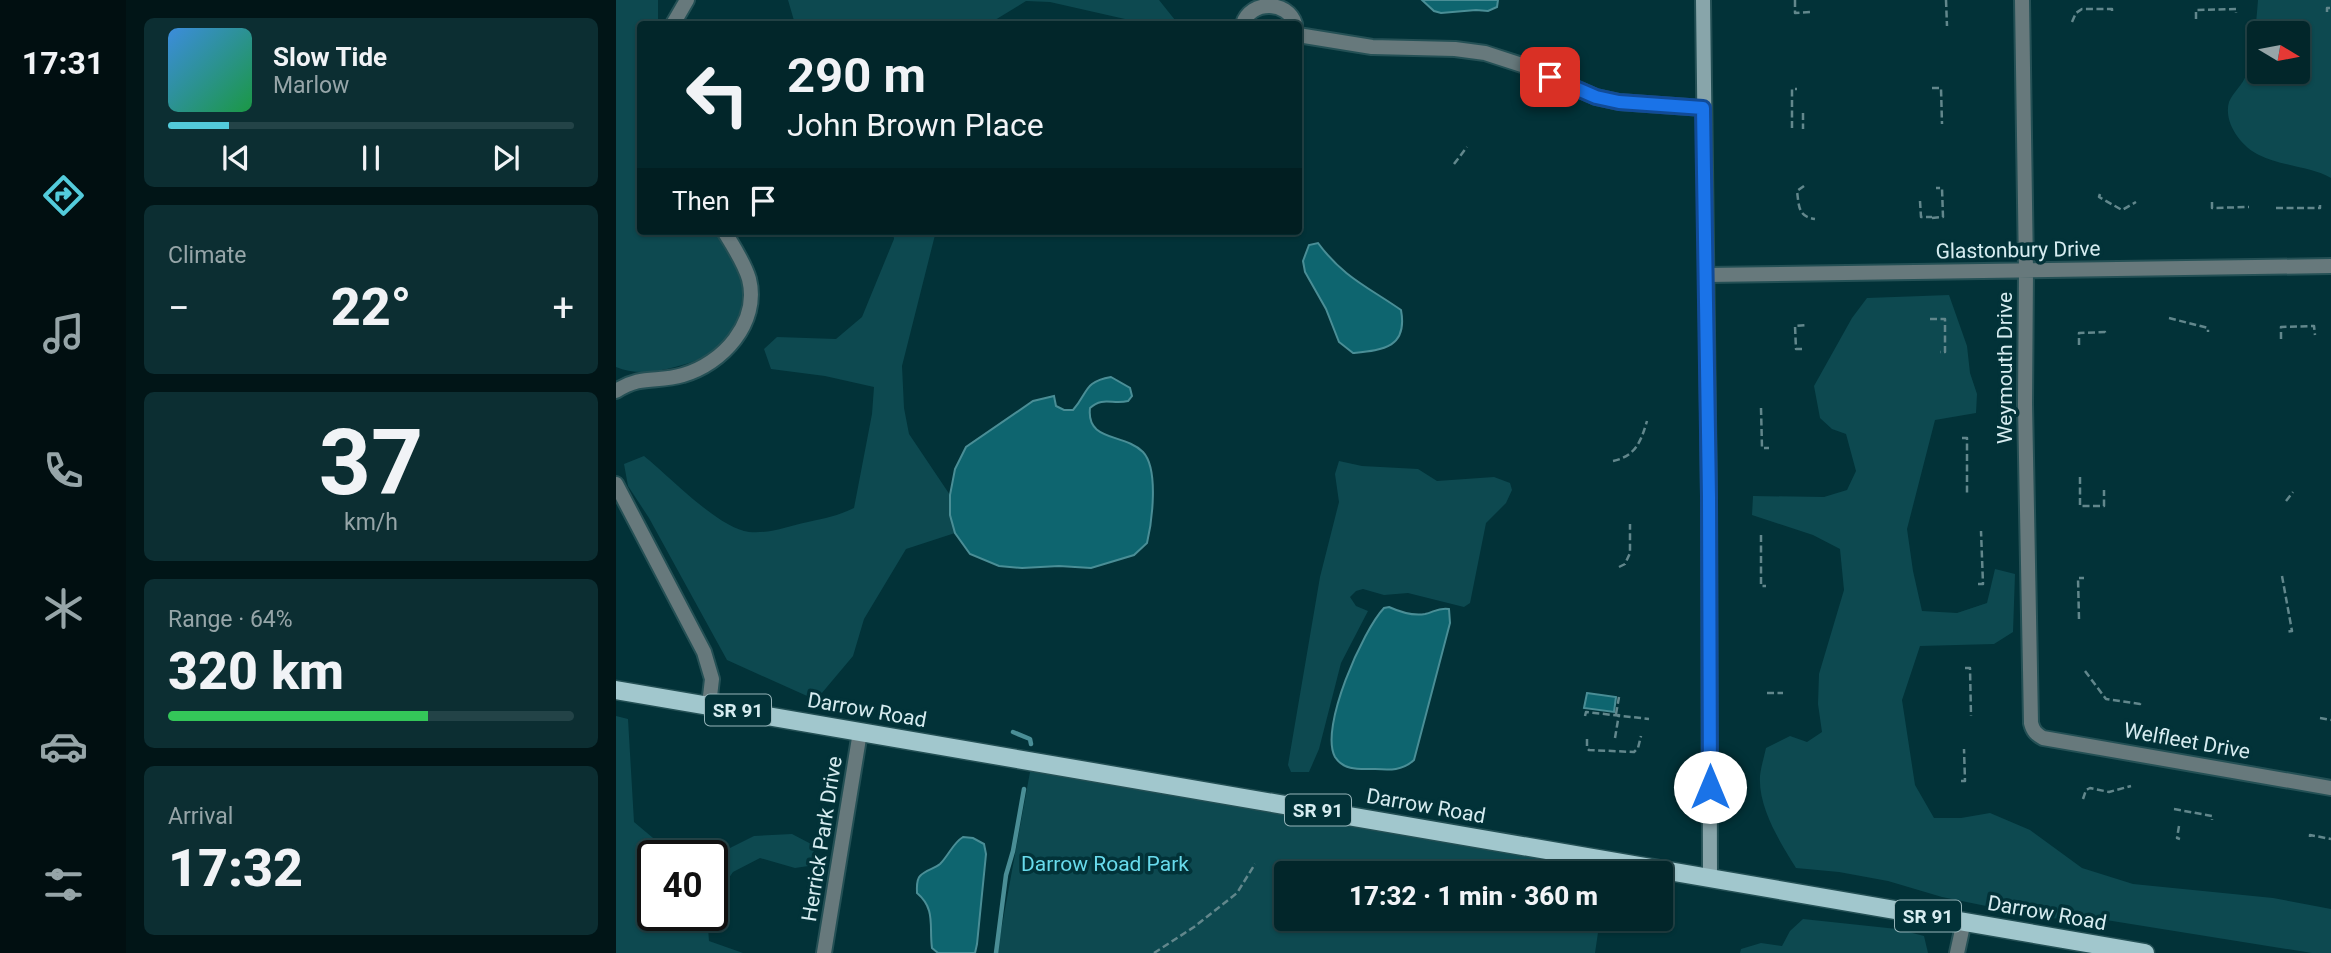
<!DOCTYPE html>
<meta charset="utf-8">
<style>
:root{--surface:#02262a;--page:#0c2e32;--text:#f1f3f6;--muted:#96a5a8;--line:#234347;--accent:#53cbdb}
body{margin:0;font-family:Roboto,sans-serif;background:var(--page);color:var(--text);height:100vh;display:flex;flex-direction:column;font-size:26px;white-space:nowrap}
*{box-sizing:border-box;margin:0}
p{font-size:23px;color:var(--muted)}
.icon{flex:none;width:38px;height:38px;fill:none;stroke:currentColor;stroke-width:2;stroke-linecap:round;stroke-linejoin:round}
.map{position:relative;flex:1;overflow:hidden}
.panel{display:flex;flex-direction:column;gap:18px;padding:18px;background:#011517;width:490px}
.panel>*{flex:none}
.guide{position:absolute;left:21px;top:21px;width:665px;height:214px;border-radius:7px;box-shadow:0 2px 5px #0004,0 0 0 2px var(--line);background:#02262a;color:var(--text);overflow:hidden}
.needle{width:46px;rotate:100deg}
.buttons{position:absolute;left:1631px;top:21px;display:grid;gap:14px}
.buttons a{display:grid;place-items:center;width:63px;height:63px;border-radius:7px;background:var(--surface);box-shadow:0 2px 5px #0004,0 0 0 2px var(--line);font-size:35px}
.speed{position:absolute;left:21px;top:840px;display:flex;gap:14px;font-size:35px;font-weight:700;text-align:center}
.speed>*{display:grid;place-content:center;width:91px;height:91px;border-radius:50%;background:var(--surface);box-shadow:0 2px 5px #0004,0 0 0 2px var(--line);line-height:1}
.speed .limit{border:4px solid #111;border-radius:10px;background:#fff;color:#111}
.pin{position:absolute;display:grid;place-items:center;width:60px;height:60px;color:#fff;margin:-30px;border-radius:14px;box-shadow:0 4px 10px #0006}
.me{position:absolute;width:77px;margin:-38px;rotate:0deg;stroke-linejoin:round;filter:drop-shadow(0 0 5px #0008)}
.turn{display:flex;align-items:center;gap:24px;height:147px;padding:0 35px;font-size:32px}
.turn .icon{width:91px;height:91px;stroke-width:2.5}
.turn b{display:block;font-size:49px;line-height:60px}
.then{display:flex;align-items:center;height:66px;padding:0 35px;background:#0003;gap:14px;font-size:26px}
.big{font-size:52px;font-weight:800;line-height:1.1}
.panel .widget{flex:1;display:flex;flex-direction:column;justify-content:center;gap:10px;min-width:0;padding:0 24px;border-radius:10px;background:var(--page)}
.panel .dial{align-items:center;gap:0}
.dial b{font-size:91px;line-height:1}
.song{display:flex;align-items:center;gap:21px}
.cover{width:84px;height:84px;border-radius:10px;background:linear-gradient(135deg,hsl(210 70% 55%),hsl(140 70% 35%))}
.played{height:7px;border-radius:4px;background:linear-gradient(90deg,var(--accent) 15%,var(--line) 15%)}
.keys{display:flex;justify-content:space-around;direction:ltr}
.heat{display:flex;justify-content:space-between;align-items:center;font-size:38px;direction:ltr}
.charge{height:10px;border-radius:5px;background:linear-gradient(90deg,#34c759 64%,var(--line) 0)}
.trip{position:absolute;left:658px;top:861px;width:399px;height:70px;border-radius:7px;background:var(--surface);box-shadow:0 2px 5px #0004,0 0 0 2px var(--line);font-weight:800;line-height:70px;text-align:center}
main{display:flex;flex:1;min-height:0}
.tabs{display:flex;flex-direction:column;width:126px;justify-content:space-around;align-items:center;background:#010f11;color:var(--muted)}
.tabs .icon{width:49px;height:49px}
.tabs .active{color:var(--accent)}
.tabs b{font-size:32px;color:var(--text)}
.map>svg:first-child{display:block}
</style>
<main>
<nav class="tabs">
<b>17:31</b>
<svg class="icon active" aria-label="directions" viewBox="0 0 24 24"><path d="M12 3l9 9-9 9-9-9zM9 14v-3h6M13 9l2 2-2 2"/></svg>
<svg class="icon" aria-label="music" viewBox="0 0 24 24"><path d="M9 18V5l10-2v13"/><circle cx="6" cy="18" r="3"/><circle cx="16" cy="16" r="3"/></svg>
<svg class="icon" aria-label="phone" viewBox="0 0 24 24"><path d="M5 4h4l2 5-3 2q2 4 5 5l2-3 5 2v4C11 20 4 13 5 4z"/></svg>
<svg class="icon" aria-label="climate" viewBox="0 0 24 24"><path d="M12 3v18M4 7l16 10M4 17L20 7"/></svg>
<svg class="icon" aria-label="car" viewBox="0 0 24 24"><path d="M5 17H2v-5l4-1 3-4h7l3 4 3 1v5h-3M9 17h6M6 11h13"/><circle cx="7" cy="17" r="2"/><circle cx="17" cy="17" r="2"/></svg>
<svg class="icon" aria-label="filters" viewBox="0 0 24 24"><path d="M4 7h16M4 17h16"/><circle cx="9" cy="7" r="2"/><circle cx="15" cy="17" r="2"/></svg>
</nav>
<section class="panel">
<div class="widget">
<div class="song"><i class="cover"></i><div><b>Slow Tide</b><p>Marlow</p></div></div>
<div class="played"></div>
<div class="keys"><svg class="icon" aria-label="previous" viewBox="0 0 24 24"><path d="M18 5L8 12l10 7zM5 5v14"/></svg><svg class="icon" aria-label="pause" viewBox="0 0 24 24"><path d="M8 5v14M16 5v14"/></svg><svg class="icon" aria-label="next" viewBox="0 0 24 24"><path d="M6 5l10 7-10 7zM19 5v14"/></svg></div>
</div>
<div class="widget"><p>Climate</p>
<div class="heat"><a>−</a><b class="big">22°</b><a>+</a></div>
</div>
<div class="widget dial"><b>37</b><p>km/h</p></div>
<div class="widget"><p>Range · 64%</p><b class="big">320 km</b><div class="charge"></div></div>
<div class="widget"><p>Arrival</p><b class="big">17:32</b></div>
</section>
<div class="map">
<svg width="1715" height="953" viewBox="0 0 1715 953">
<rect width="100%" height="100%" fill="#023238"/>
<path fill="#0d4950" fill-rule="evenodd" d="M0,0H42V24H24V231H102C110,244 121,259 126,274C128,280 126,289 126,296C124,340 99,357 59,367C40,372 18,375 0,367Z
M172,0H543L559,20L582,24H531L434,2L410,1L379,20L378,24H179Z
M1642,0H1715V178C1696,167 1665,166 1643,155C1626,147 1607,123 1613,102C1617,92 1627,85 1630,75C1638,51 1640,25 1642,0ZM1643,33H1682V72H1643Z
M277,231H320L286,366L288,408L293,434L334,495V515L339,533L290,549L248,619L237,656L200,700L111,660L33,518L12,486L8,464L28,456C53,476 102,528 133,532C154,534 172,526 192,522C210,518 221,516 238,508L256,414L258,387L209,376L155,369L148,349L161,337L220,339L246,317L278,239Z
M1333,295L1351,346L1354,373L1361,394L1360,413L1319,420L1291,529L1297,571L1306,611L1341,613L1371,603L1379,569L1399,574L1397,632L1378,644L1304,646L1286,700L1299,785L1318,818H1345L1374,813L1414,830L1466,868L1517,884L1657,898L1715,909V953H1696L1490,920L1429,918L1326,897L1272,881L1223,872L1180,868C1164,842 1142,808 1144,776C1145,767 1148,757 1150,748L1174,736L1191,742L1206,732L1202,704L1203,674L1228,590L1224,549L1197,535L1136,515L1137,496L1208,497L1231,490L1240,471L1230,434L1216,429L1204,418L1198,386L1236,318L1251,298Z
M723,461L746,466L802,469L821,481L878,477L894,483L896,490L890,503L870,523L854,603L848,607L792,593L768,595L747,589L740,591L734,597L740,606L752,611L725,663L703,749L693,772H675L672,765L704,577L723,502L719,474Z
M0,716L12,719L18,822L43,843L70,856H37V915H91L93,941L127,953H0Z
M416,761L993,861L992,873H670V919H984L979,953H381Z
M176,834L197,845L199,865L179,868L144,858L117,872L96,902V856H80L102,854L138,836Z
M1187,919L1281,929L1308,936L1312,953H1124L1125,949L1145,943L1166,946L1174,931Z"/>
<path fill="#0e656f" stroke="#4a8e96" stroke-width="2" d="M806,0H882L881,7L872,11L860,10L825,13L818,11Z
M702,243C727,277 752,287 785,310C792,348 767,350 737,353L723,342L710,309L689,272L687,261L693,245Z
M495,377L514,388L516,396L512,401C497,405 487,396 474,408C470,442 508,433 527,452C543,469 536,522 531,543L518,555L475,568L443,566L406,568L383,566L354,554L339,533L334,515V495L339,469L350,447L417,401L438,396L440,406L448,410H457C473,392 467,382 495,377Z
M773,607C784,612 797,616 809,614C818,612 823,607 833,609L834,623L798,760C786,771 774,770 758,769C744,769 728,771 719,757C703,728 747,630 768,608Z
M971,693L1000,697L998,712L968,708Z
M347,837L357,838L368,844L370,854L361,944L359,953H322L316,948C313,926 320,909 301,893C301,887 300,880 304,876C309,870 318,869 324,864C333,855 337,843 347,837Z"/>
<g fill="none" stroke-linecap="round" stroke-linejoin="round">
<path stroke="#4a8e96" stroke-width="4.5" d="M397,732L414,739L415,744
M380,953L390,875L397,851L408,789"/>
<defs>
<path id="street" d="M1406,0L1410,270L1409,404L1415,723C1417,731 1420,734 1427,738L1715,788
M57,24L71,0
M627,24C634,0 672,0 679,24
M682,35L756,47L839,49L869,53L909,66L980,97L1003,102L1087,108
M1090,275L1715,266
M0,391C26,374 41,383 67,375C106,364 144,323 133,279C128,262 117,246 108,231
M0,484L88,652L96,679L93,705
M208,953L244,732
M1341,953L1348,921"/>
<path id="secondary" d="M1087,0L1093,497L1094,879"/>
<path id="primary" d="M0,690L1529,953"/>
</defs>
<use href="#street" stroke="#245055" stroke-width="18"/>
<use href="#secondary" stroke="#245055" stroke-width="18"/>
<use href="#primary" stroke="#245055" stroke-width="21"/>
<path stroke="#62878c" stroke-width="2.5" stroke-dasharray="7 3.5" stroke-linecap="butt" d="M1179,0V13L1194,12
M1330,0L1331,26
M1711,12V8H1715
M1580,19V10L1620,9V13
M1456,22L1460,13L1466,9H1496V14
M1316,88H1325L1326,124
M1187,113V129
M1176,128V89H1181
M838,164L851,147
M1188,186L1181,191C1183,206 1182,217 1199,219
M1484,194L1483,197L1506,210L1520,202
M1304,201L1305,217H1316
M1596,202V208L1633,207
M1660,208H1704V205
M1316,218L1327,217L1326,188H1320
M1553,318L1592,328V332
M1314,319H1329V352H1324
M1665,339V327L1698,326L1699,335
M1463,345V333L1489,332V335
M1186,349H1180L1179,326L1190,325
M1145,408L1146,448H1153
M1346,438H1351V496
M997,461C1020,456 1025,441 1031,421
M1464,477V506H1488V490
M1670,501L1677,492
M1145,535V586H1150
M1003,567L1009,564L1014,553V524
M1666,576L1676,631L1670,632
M1362,584H1367L1365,531
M1463,619L1462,578H1468
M1349,668H1354L1355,716
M1469,671L1490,699L1524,704V701
M1151,693H1167
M1000,714L1003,697
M969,716L970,712L1033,719
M1704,718L1715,720
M999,738L1003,714
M971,739V748L973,750L1018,752L1022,748L1025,736
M1345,781H1349L1348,749
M1467,799L1470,790L1474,788L1493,792L1515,786
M1558,809L1596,816V820
M1563,826L1561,838L1564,839
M1694,837V835L1715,839
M538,953L578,927L621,893L639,864"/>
<use href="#street" stroke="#67797c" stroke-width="14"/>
<use href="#secondary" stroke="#88a5aa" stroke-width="14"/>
<use href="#primary" stroke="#a1c7cd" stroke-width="18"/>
</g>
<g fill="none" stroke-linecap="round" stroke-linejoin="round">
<defs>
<path id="route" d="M934,77L980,97L1003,102L1087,108L1093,497L1094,787"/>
</defs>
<use href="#route" stroke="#114b97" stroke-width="18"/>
<use href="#route" stroke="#1a73e8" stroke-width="12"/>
</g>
<g text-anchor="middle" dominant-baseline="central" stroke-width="7" stroke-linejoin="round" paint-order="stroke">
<g fill="#023238" stroke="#96b4b9" stroke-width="2">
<rect x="89" y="694.5" width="66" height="31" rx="5"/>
<rect x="669" y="794.5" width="66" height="31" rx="5"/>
<rect x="1279" y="900.5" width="66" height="31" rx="5"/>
</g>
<g font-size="19" font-weight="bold" fill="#d6ecf0">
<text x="122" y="710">SR 91</text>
<text x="702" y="810">SR 91</text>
<text x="1312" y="916">SR 91</text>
</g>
<g font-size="21" fill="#d6ecf0" stroke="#023238">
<text transform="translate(1402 250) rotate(-1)">Glastonbury Drive</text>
<text transform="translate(1389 368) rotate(-90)">Weymouth Drive</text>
<text transform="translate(251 710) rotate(10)">Darrow Road</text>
<text transform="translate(1571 741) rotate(10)">Welfleet Drive</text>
<text transform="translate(810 806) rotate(10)">Darrow Road</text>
<text transform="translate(206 839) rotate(-81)">Herrick Park Drive</text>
<text transform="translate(1431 913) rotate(10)">Darrow Road</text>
</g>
<g font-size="21" fill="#68dbec" stroke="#023238">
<text x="489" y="864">Darrow Road Park</text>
</g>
</g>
</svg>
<div class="buttons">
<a><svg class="needle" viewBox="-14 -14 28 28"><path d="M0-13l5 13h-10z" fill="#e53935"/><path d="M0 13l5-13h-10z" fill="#96a5a8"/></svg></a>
</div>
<div class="speed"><div class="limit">40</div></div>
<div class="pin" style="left:934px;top:77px;background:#d93025"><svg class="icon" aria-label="arrive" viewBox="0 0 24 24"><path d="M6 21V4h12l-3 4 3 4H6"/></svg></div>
<svg class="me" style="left:1094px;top:787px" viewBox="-20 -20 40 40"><circle r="19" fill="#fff"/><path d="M0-13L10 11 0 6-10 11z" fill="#1a73e8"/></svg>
<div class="trip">17:32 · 1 min · 360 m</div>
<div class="guide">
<div class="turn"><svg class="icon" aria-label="left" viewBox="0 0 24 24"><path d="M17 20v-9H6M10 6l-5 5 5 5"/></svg><div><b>290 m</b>John Brown Place</div></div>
<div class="then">Then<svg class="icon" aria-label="arrive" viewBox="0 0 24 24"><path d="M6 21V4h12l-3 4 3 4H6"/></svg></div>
</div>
</div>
</main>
